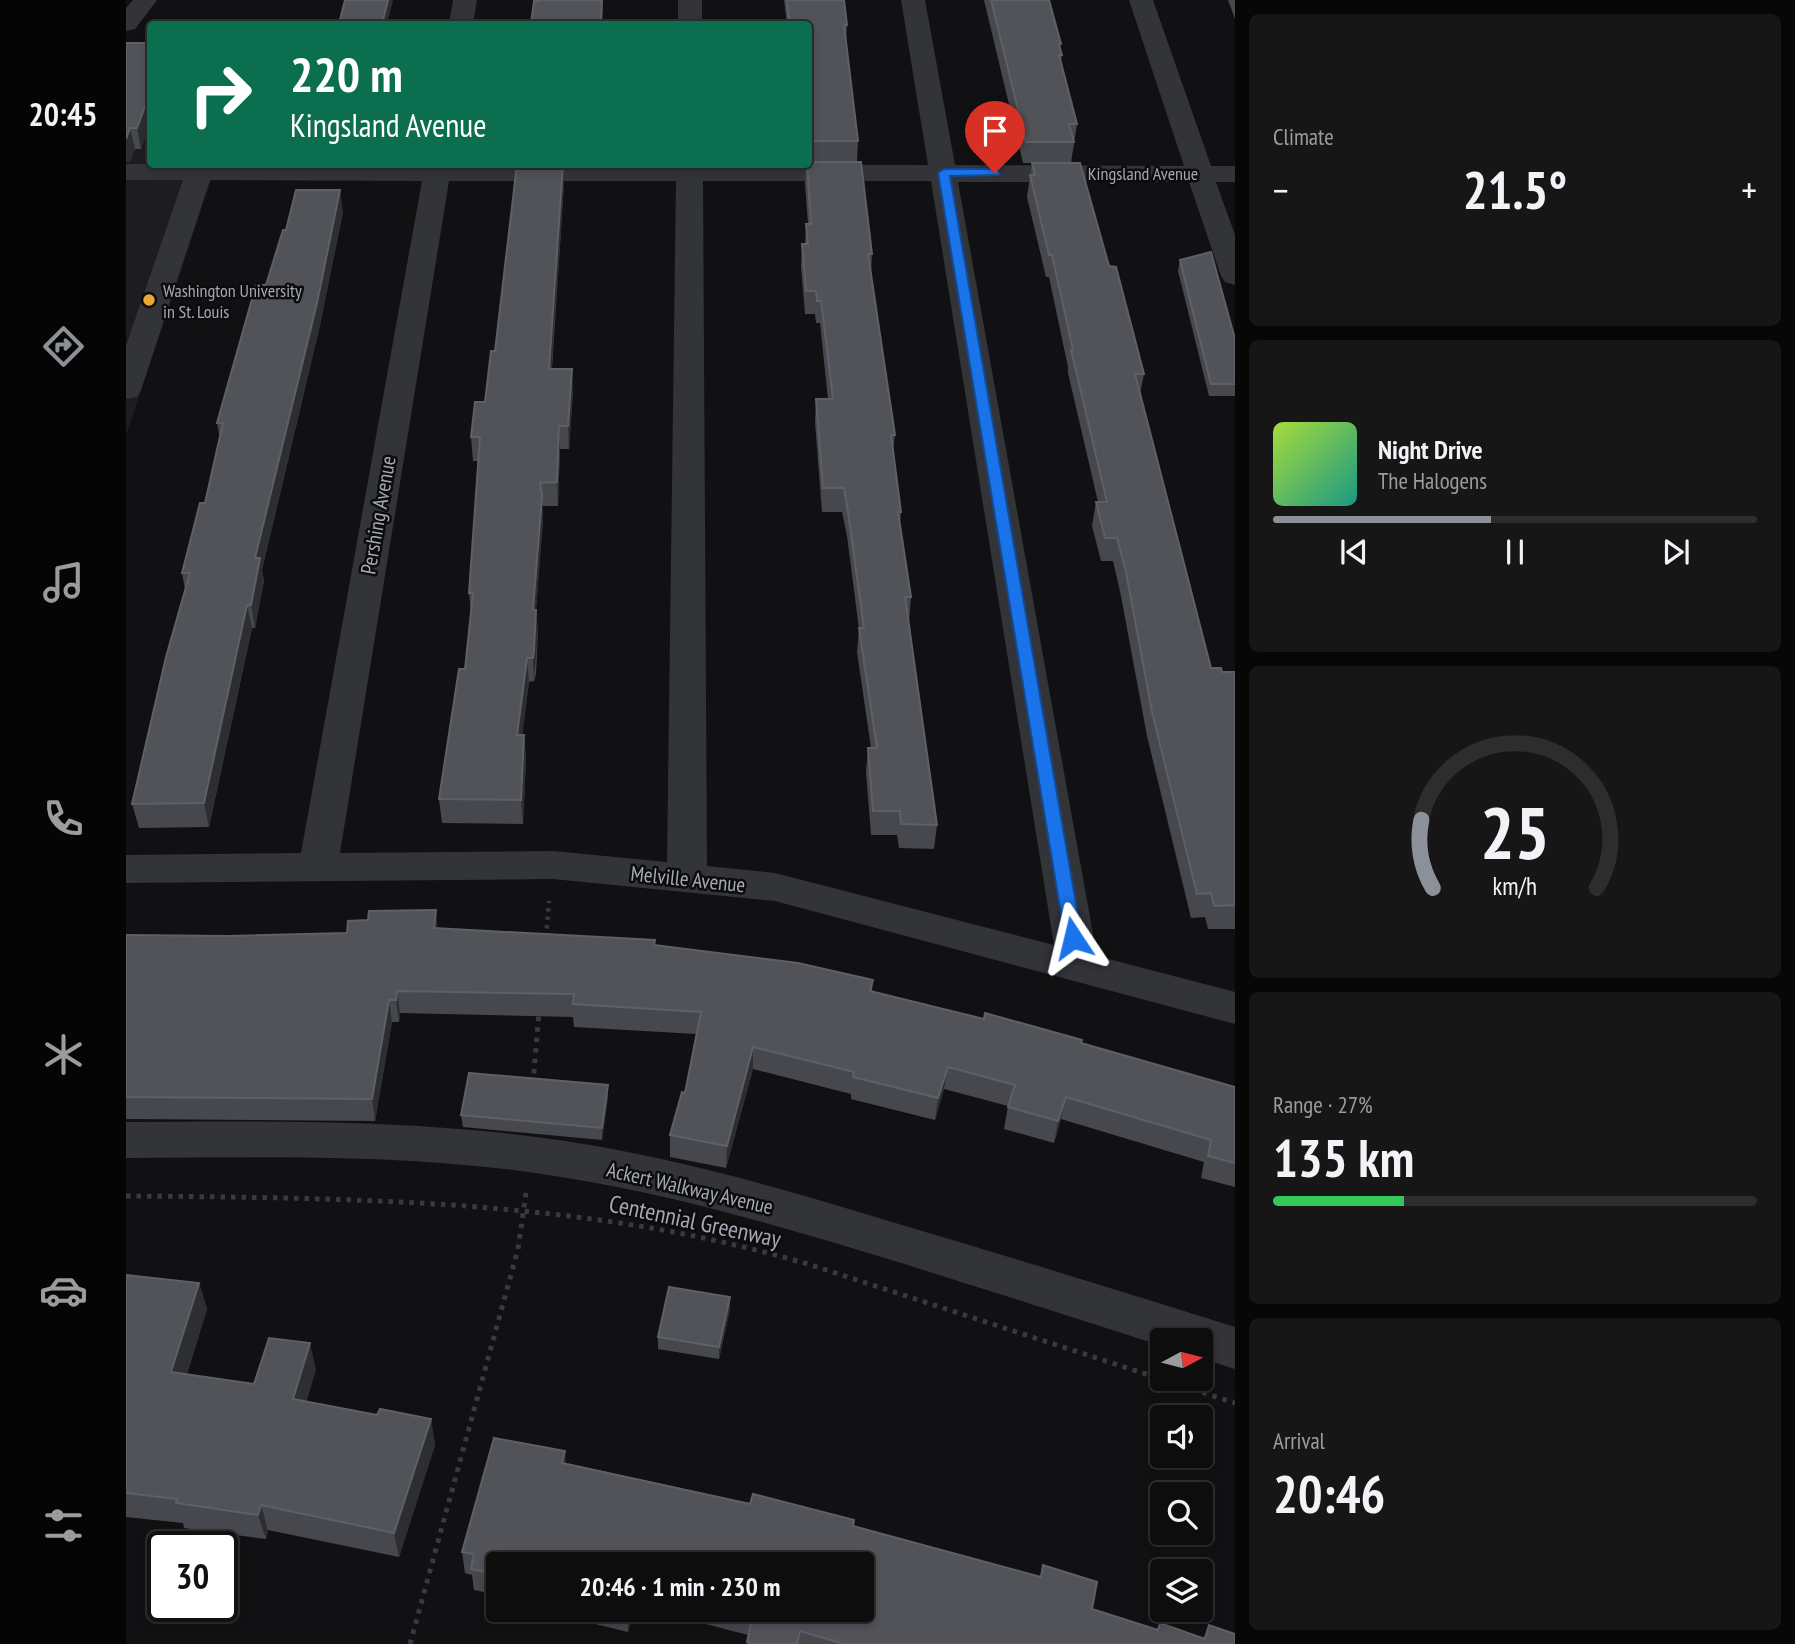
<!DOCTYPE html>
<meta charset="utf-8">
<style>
:root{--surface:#0d0d0e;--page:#161617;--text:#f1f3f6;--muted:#9a9c9e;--line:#2d2d2e;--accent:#8c9099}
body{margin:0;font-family:"PT Sans Narrow",sans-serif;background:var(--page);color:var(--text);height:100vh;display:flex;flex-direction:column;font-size:26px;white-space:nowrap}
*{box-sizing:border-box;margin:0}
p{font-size:23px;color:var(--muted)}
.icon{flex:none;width:38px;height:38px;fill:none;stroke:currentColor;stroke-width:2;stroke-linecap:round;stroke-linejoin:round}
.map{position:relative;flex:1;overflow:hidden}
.panel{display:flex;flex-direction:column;gap:14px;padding:14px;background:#070708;width:560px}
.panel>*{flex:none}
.banner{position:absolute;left:21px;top:21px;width:665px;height:147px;border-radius:7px;box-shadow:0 4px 10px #0003,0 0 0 2px var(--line);background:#0b6e4f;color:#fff;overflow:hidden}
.needle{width:46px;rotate:83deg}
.fabs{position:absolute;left:1024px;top:1328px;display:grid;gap:14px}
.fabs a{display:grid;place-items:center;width:63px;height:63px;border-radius:7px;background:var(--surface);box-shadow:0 4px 10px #0003,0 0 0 2px var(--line);font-size:35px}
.speed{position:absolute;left:21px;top:1531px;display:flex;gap:14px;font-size:35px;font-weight:700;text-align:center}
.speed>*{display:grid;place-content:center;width:91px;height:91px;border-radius:50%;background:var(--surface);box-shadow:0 4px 10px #0003,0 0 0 2px var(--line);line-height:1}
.speed .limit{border:4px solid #111;border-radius:10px;background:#fff;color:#111}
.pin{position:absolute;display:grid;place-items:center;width:60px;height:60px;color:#fff;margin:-72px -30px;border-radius:50% 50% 50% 0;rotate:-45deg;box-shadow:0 0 7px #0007}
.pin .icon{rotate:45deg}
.me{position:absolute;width:77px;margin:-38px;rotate:350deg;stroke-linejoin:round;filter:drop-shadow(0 0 5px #0008)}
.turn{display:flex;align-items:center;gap:24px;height:147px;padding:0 28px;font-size:32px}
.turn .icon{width:91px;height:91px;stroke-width:2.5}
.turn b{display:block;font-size:49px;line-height:60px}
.big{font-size:52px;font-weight:700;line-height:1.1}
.panel .tile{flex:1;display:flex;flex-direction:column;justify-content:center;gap:10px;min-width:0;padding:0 24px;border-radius:10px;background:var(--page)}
.panel .dial{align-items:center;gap:0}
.dial svg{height:182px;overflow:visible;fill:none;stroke:var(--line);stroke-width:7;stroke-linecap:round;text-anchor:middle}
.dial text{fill:var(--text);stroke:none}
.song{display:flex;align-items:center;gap:21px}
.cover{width:84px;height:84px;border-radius:10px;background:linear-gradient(135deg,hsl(80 70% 55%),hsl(170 70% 35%))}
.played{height:7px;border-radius:4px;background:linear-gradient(90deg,var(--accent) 45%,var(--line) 45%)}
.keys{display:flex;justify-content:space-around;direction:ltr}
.heat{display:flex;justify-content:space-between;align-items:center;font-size:38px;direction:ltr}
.charge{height:10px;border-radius:5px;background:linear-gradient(90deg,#34c759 27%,var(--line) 0)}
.trip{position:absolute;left:360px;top:1552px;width:388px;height:70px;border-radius:7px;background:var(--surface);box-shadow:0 4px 10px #0003,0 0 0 2px var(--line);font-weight:700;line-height:70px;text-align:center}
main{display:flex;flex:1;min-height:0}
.dock{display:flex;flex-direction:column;width:126px;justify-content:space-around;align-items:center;background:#050506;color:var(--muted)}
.dock .icon{width:49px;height:49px}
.dock .on{color:var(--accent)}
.dock b{font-size:32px;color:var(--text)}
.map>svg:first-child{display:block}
</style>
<main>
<nav class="dock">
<b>20:45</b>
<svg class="icon on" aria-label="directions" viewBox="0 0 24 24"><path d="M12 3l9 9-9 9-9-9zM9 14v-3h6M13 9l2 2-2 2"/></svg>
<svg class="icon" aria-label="music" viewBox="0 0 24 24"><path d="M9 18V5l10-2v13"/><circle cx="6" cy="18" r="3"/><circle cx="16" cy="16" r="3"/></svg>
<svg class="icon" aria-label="phone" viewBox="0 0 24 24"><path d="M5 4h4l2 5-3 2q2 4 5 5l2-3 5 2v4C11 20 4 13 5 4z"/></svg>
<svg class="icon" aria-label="climate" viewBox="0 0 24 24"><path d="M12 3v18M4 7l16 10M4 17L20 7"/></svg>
<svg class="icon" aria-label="car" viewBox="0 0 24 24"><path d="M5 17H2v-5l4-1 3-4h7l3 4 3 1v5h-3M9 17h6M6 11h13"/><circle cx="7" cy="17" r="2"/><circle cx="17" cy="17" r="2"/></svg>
<svg class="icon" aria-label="filters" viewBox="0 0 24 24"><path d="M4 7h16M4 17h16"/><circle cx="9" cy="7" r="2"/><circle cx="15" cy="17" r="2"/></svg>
</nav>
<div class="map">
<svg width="1109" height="1644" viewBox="0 0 1109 1644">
<rect width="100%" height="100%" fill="#111113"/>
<path fill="#1d1d20" d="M24,47V164L90,165L0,436V48Z"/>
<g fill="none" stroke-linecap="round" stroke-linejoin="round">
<path stroke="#393a3f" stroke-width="4.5" stroke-dasharray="3.5 5" stroke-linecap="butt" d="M420,937L423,901"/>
<path stroke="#393a3f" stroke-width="5" stroke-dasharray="4.5 6" stroke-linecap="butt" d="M407,1084L413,1012
M0,1196C230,1198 463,1199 685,1265L1109,1403
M284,1644L392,1249L400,1193"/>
<path fill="#333438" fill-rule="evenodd" d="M7,0H31L9,29L0,31V8Z
M327,0H351L347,24H323Z
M552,0H576V24H552Z
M775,0H799L829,165L1058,166L1003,0H1027L1085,166H1109V182H1090L1109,235V285L1099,282L1095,276L1063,182H832L971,956L1109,992V1024L649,901L427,879L0,883V855L175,853L296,181L84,180L15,390L11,397L0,399V346L57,180H0V164L802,165ZM323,181H550L541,862L427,851L214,853ZM577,181H805L928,945L649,873L581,866Z
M0,1122C146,1121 294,1119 439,1141C553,1158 665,1191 776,1225C887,1258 998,1292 1109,1327V1369L1074,1358V1340H1036V1346C948,1317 860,1290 772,1262C663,1229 554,1196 441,1178C296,1153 147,1157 0,1158Z"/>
</g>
<path fill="#47484e" d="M658,0H718L721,25L720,41L732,141L731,162L746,254L745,274L769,435L767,450L775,512L774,525L785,597L783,621L811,825L808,849L773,848L771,835H745L740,772L742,748H745L731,652L733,629L721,536L716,512H696L689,422L690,399H702L694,323H690L689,314H679L675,267L676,244H679L680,224H682L679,184L680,164H682V24H661Z
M858,0H923L936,55L935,62L951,124L945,163L983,266L1018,374L1014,394L1085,668L1096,672H1109V929H1082L1079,917L1065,918L1021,736L995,596L987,561H975L966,526L970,502H972L942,373V367L923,277H920L901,197L906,163H941H897Z
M1102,0H1109V19Z
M0,43H20L15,149H9L4,161L0,162Z
M438,184L426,369L447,392L443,449H434L432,506H416L417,519L410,610L412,633L410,674L408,681L403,682L396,735H398L400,759L397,824L316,823L313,799L339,669L345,613L343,593L353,461H347L345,437L359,402L369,351Z
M217,212L194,325L136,570L138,581L129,628H126L83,827L13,828L6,804L59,589L56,573L79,503L94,439L91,423L160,230Z
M1054,260L1109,339V396H1083L1052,271Z
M312,928L529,945L747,980L746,991L956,1043L1109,1087V1187L1075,1178L1078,1162L935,1119L928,1143L878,1129L882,1106L818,1089L809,1120L725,1099V1094L627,1069L600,1168L544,1157V1135L559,1093L570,1034L448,1027L447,1017L274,1013L273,1022H266L249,1121L0,1119V935L103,936L221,933Z
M482,1097L476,1140L337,1127L335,1115Z
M0,1275L73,1283L81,1309L61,1374L128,1384L190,1369L180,1402L251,1415L305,1419L309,1445L273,1557L142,1530L140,1539L58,1528L57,1523L0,1517Z
M604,1297V1309L593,1359L532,1349V1337Z
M440,1463L728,1526L966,1609L1031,1630L1034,1623L1077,1639L1083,1625L1109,1644H621L622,1635L545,1615L544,1620L507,1612L502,1632L461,1622L460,1612L449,1610H737L373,1564V1595L348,1590L346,1575L339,1573L336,1552Z"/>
<path fill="#2d2e32" d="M262,0H267L261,24H256Z
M476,0H477L476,24H475Z
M24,93V125L15,149L11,128Z
M4,128L9,149L4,161L0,162V139Z
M437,164L438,184L424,392L423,369Z
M214,190L217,212L194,325L136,570L138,581L129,628L125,605L129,558Z
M446,369L447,392L443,449L442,426Z
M433,426L434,449L432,506L431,482Z
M416,496L417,519L410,610L412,633L408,681L407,658V610Z
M121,605L126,628L83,827L78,803Z
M401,658L403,682L393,759L391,735Z
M398,735L400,759L397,824L395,800Z
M310,910L312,932L308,928Z
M271,991L274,1013L273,1022L270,1000Z
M263,1000L266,1022L249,1121L246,1099Z
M627,1047V1069L600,1168L601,1146Z
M822,1067L818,1089L809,1120L812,1098Z
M482,1085V1097L476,1140V1128Z
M940,1097L935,1119L928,1143L932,1121Z
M73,1283L81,1309L53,1398L45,1372Z
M604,1297V1309L593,1359V1347Z
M184,1343L190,1369L174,1425L167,1399Z
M305,1419L309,1445L273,1557L268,1533Z
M439,1451L441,1473L436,1463Z
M135,1505L142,1530L140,1539L132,1515Z
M501,1610H507V1612L502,1632Z"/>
<path fill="#515359" stroke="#5e6067" stroke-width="2" d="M219,0H262L256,24H213Z
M414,0H476L475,24H405L408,1H413Z
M661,0H718L721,25H718L732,141H682V24H663Z
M865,0H923L935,44L933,45L936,55H933L951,124H943L948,142H900Z
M23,37H24V93L11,128H4L0,139V43H20Z
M682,162H735L746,254H742L769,435H765L775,512H772L785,597H779L811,825L775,824L774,811H747L742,748H751L733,628H738L722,512L718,488H697L690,399H707L695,301H691L690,291H680L676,244H682L680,224H685L681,164H682Z
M906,163H954L983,266L990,267L1018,374H1009L1085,668H1095L1096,672H1109V905L1088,906L1085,893L1071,894L1026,712L1000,572L991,538H979L970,502H981L945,350H947L926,255H923L904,175H909Z
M391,164H437L423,369H446L442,426H433L431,482L414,483L416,496L407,610H410L408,650L407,658H401L391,735H398L395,800L313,799L333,669H339L347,593H343L354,437H345L349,402H359L365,351H369Z
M170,190H214L191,303L129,558H134L125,605H121L78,803L6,804L40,657L64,573H56L74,503H79L97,423H91L130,285H140L157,230H160Z
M1085,252L1109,339V384H1085L1054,260Z
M310,910L308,928L529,940L528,945L672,963L747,980L744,991L858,1019L859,1013L956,1040L955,1043L1109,1087V1163L1082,1156L1085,1140L940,1097L932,1121L882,1107L889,1085L822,1067L812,1098L727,1077L728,1072L627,1047L601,1146L544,1135L556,1092L559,1093L575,1012L447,1004L448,994L271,991L270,1000H263L246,1099L0,1097V935L103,936L221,933L222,921L242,920L243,911Z
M343,1073L482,1085L476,1128L335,1115Z
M0,1275L73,1283L45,1372L128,1384L143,1338L184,1343L167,1399L251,1415L254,1409L305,1419L268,1533L135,1505L132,1515L50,1503L51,1499L0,1493Z
M543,1287L604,1297L593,1347L532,1337Z
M368,1438L439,1451L436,1463L624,1504L627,1494L728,1520L727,1526L915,1577L917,1565L971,1582L966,1609L1032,1630L1034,1623L1079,1639L1083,1625L1109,1634V1644H718L674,1631L671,1644H629L621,1642L627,1615L607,1610H737V1564H373V1575L345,1569L348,1554L336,1552Z"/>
<path fill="#1a73e8" stroke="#114b97" stroke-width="2" d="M869,169L874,173L873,175L824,176L956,938L947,944L939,938L812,173L818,169Z"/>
<circle fill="#e9a933" stroke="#0c0c0e" stroke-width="2.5" cx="23" cy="300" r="7"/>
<g text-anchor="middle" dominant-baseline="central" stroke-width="5" stroke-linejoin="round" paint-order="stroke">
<g font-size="18" fill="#a3a8b3" stroke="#0c0c0e">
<text x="1017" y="173">Kingsland Avenue</text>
</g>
<g font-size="18" fill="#a3a8b3" stroke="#0c0c0e" text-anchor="start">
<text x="37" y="290">Washington University<tspan x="37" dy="21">in St. Louis</tspan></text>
</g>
<g font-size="21" fill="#a3a8b3" stroke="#0c0c0e">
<text transform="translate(252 515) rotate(-80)">Pershing Avenue</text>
<text transform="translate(562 879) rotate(6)">Melville Avenue</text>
<text transform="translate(564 1188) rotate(13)">Ackert Walkway Avenue</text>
</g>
<g font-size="24" fill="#a3a8b3" stroke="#0c0c0e">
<text transform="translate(569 1221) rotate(12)">Centennial Greenway</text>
</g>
</g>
</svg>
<div class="fabs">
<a><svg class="needle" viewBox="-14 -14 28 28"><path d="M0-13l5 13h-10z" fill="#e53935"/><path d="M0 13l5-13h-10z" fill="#9a9c9e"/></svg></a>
<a><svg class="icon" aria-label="sound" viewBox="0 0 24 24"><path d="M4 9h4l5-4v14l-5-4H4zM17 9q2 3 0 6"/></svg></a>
<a><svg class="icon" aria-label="search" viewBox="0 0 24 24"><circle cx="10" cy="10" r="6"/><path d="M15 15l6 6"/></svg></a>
<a><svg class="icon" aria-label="layers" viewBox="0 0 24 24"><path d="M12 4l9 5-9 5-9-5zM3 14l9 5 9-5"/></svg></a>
</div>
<div class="speed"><div class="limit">30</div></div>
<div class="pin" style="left:869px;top:173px;background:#d93025"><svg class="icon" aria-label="arrive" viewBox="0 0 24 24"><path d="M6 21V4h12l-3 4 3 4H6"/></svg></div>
<svg class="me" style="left:947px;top:938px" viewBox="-20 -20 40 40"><path d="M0-17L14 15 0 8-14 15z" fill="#1a73e8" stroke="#fff" stroke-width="4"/></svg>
<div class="trip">20:46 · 1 min · 230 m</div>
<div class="banner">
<div class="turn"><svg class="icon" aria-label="right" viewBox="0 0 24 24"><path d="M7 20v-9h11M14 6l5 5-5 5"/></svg><div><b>220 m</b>Kingsland Avenue</div></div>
</div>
</div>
<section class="panel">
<div class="tile"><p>Climate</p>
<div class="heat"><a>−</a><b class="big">21.5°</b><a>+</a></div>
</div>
<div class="tile">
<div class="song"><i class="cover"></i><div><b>Night Drive</b><p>The Halogens</p></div></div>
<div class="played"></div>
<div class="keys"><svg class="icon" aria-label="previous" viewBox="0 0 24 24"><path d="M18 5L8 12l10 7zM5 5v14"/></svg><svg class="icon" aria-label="pause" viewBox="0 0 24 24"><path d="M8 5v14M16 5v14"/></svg><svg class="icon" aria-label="next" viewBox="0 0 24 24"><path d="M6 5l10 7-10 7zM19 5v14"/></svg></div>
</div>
<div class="tile dial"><svg viewBox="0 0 100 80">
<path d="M14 69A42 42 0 1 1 86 69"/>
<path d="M14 69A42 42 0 0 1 9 39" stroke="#8c9099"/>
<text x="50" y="56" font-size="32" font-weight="700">25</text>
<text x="50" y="72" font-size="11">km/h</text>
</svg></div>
<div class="tile"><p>Range · 27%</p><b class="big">135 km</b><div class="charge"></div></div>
<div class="tile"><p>Arrival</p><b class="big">20:46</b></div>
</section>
</main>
